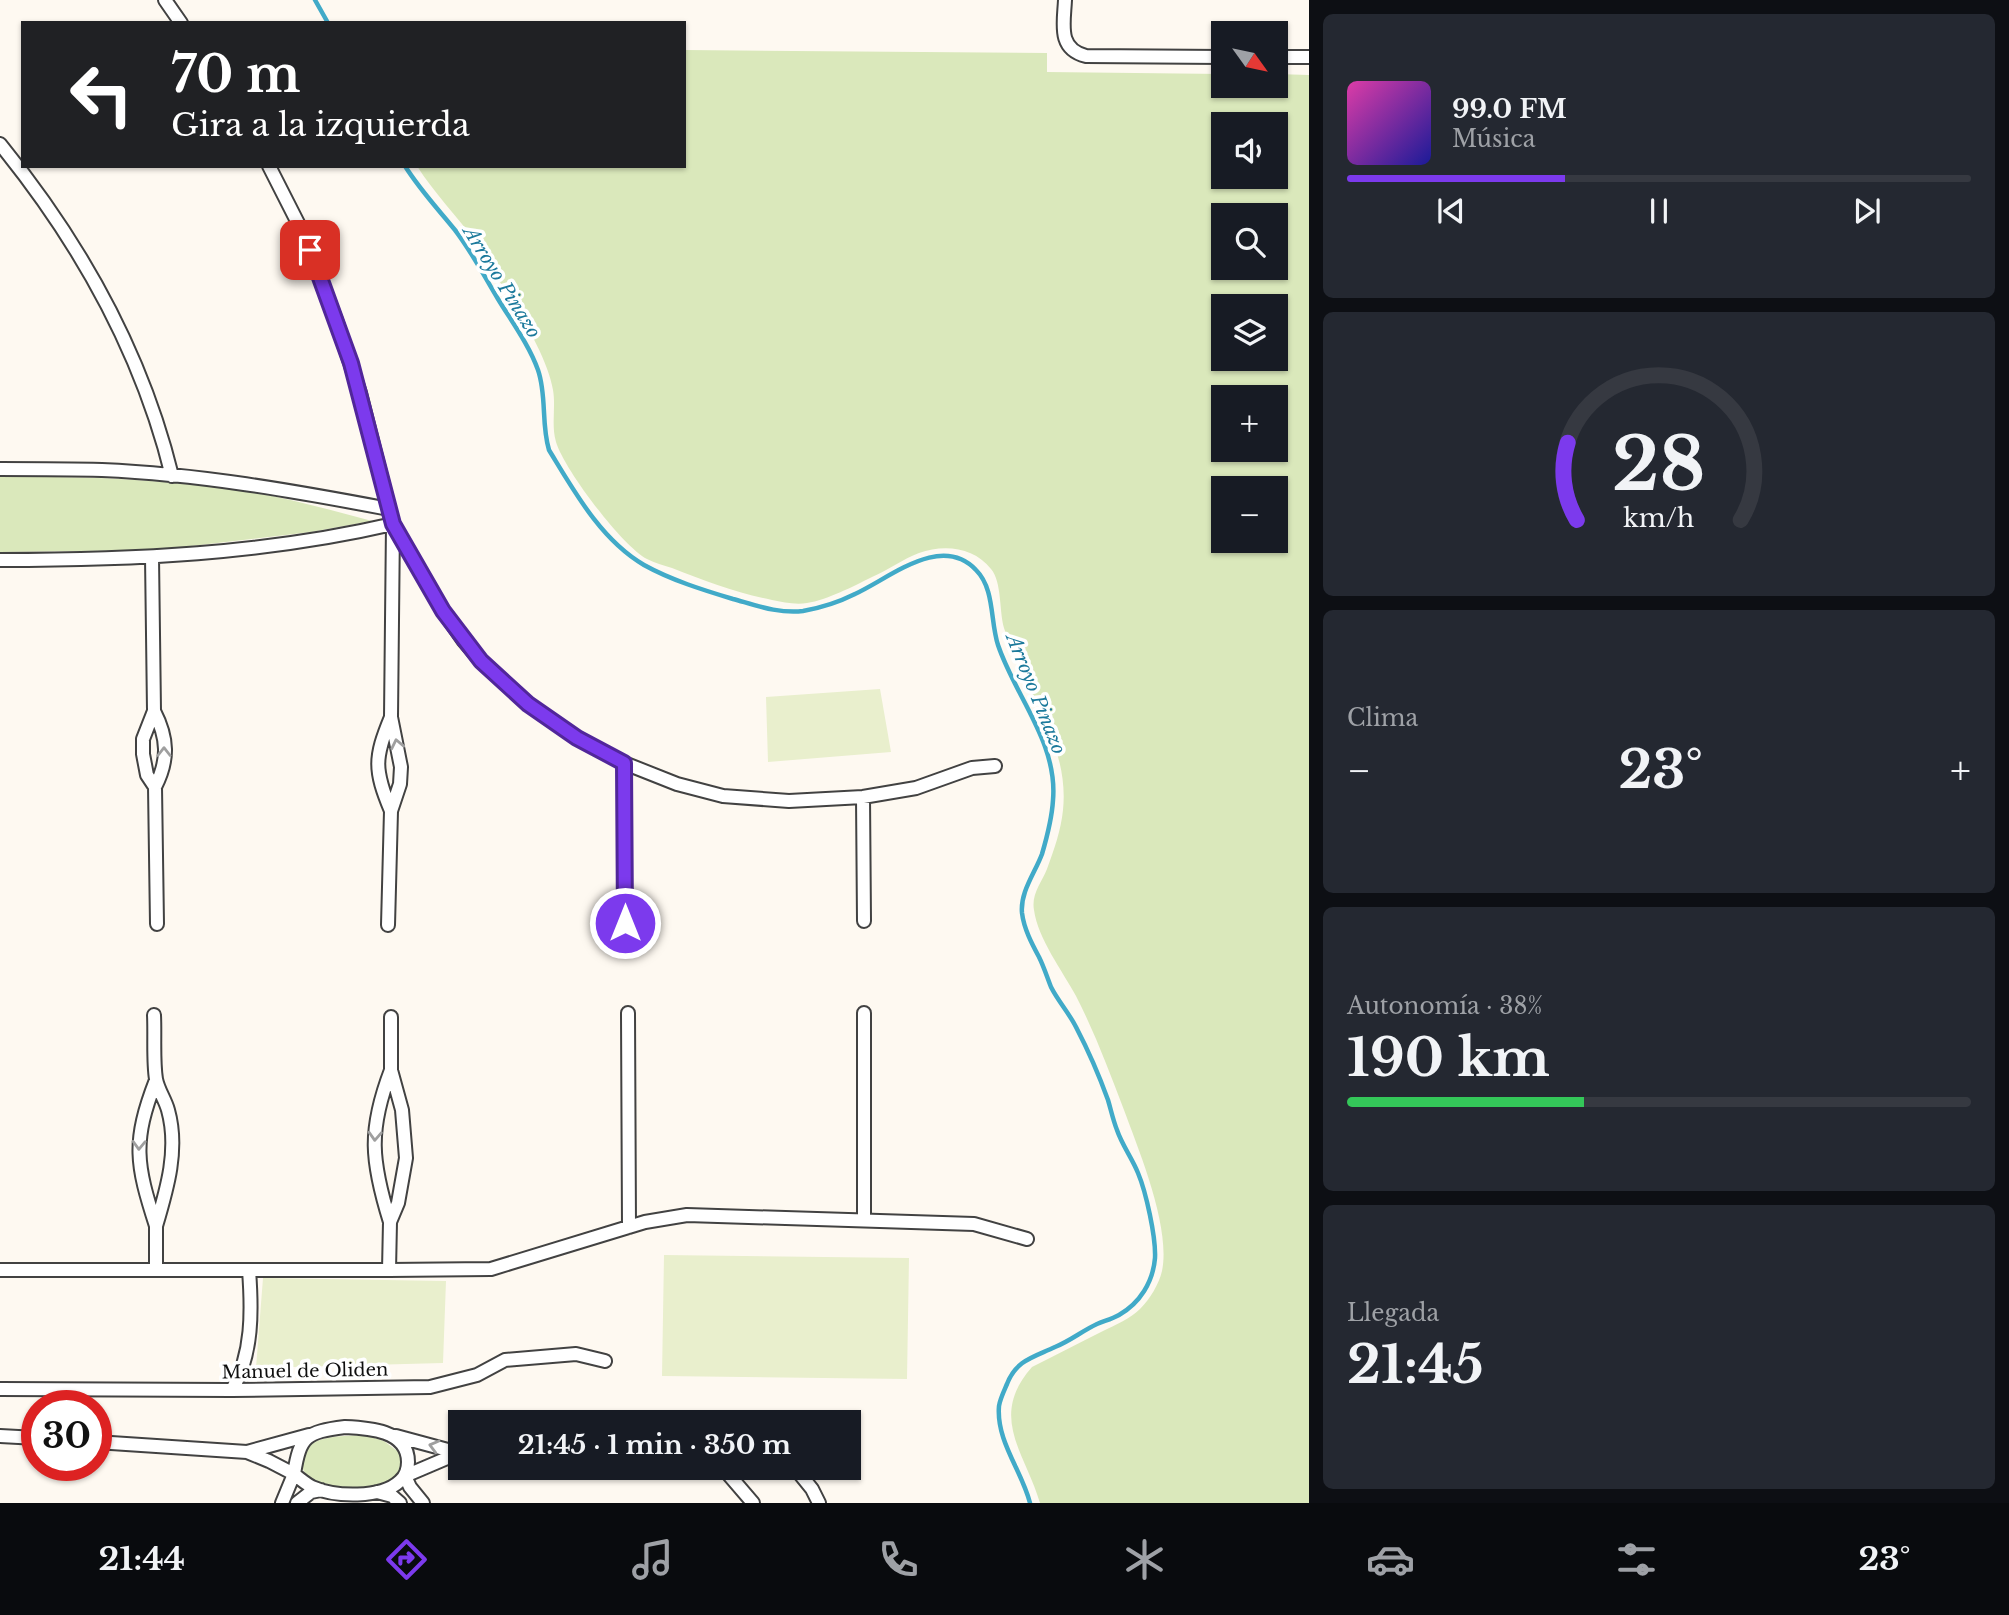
<!DOCTYPE html>
<html lang="es">
<meta charset="utf-8">
<style>
:root{--surface:#171b24;--page:#242831;--text:#f1f3f6;--muted:#9ea1a6;--line:#363941;--accent:#7c3aed}
body{margin:0;font-family:"Libre Baskerville",serif;background:var(--page);color:var(--text);height:100vh;display:flex;flex-direction:column;font-size:26px;white-space:nowrap}
*{box-sizing:border-box;margin:0}
p{font-size:23px;color:var(--muted)}
.icon{flex:none;width:38px;height:38px;fill:none;stroke:currentColor;stroke-width:2;stroke-linecap:round;stroke-linejoin:round}
.map{position:relative;flex:1;overflow:hidden}
.sheet{display:flex;flex-direction:column;gap:14px;padding:14px;background:#0d0f14;width:700px}
.sheet>*{flex:none}
.hud{position:absolute;left:21px;top:21px;width:665px;height:147px;border-radius:0px;box-shadow:0 2px 5px #0004;background:#202124;color:#fff;overflow:hidden}
.needle{width:46px;rotate:123deg}
.fabs{position:absolute;left:1211px;top:21px;display:grid;gap:14px}
.fabs a{display:grid;place-items:center;width:77px;height:77px;border-radius:0px;background:var(--surface);box-shadow:0 2px 5px #0004;font-size:35px}
.speed{position:absolute;left:21px;top:1390px;display:flex;gap:14px;font-size:35px;font-weight:700;text-align:center}
.speed>*{display:grid;place-content:center;width:91px;height:91px;border-radius:50%;background:var(--surface);box-shadow:0 2px 5px #0004;line-height:1}
.speed .limit{border:10px solid #d22;background:#fff;color:#111}
.pin{position:absolute;display:grid;place-items:center;width:60px;height:60px;color:#fff;margin:-30px;border-radius:14px;box-shadow:0 4px 10px #0006}
.me{position:absolute;width:77px;margin:-38px;rotate:0deg;stroke-linejoin:round;filter:drop-shadow(0 0 5px #0008)}
.turn{display:flex;align-items:center;gap:24px;height:147px;padding:0 35px;font-size:32px}
.turn .icon{width:91px;height:91px;stroke-width:2.5}
.turn b{display:block;font-size:49px;line-height:60px}
.big{font-size:52px;font-weight:700;line-height:1.1}
.sheet .widget{flex:1;display:flex;flex-direction:column;justify-content:center;gap:10px;min-width:0;padding:0 24px;border-radius:10px;background:var(--page)}
.sheet .dial{align-items:center;gap:0}
.dial svg{height:182px;overflow:visible;fill:none;stroke:var(--line);stroke-width:7;stroke-linecap:round;text-anchor:middle}
.dial text{fill:var(--text);stroke:none}
.song{display:flex;align-items:center;gap:21px}
.cover{width:84px;height:84px;border-radius:10px;background:linear-gradient(135deg,hsl(320 70% 55%),hsl(240 70% 35%))}
.played{height:7px;border-radius:4px;background:linear-gradient(90deg,var(--accent) 35%,var(--line) 35%)}
.keys{display:flex;justify-content:space-around;direction:ltr}
.heat{display:flex;justify-content:space-between;align-items:center;font-size:38px;direction:ltr}
.charge{height:10px;border-radius:5px;background:linear-gradient(90deg,#34c759 38%,var(--line) 0)}
.trip{position:absolute;left:448px;top:1410px;width:413px;height:70px;border-radius:0px;background:var(--surface);box-shadow:0 2px 5px #0004;font-weight:700;line-height:70px;text-align:center}
.tabs{display:flex;height:112px;justify-content:space-around;align-items:center;background:#090b0e;color:var(--muted)}
.tabs .icon{width:49px;height:49px}
.tabs .current{color:var(--accent)}
.tabs b{font-size:32px;color:var(--text)}
main{display:flex;flex:1;min-height:0}
.map>svg:first-child{display:block}
</style>
<main>
<div class="map">
<svg width="1309" height="1503" viewBox="0 0 1309 1503">
<rect width="100%" height="100%" fill="#fef9f1"/>
<path fill="#dae8bb" fill-rule="evenodd" d="M684,50L1047,53V72L1223,74V86H1276V74L1309,75V1503H1040C1025,1452 988,1417 1032,1367C1056,1355 1079,1343 1103,1331C1115,1325 1130,1319 1140,1309C1150,1299 1159,1284 1162,1271C1171,1227 1139,1151 1124,1110C1109,1071 1095,1033 1076,996C1062,970 1038,939 1034,910C1031,894 1042,882 1047,869C1054,850 1061,830 1063,810C1070,743 1023,689 1004,628C999,610 1002,582 991,569C974,547 944,544 919,553C903,559 888,570 872,577C854,586 827,600 807,603C795,605 783,602 772,600C737,593 705,581 672,568C663,565 655,563 647,559C622,546 564,469 556,442C551,425 556,407 553,390C549,364 527,325 513,302C508,292 500,283 494,273C488,263 483,252 476,242C457,216 434,193 417,166H684ZM1223,124H1276V177H1223ZM1223,215H1276V268H1223ZM1276,306V359H1223V306ZM1276,397V450H1223V397ZM1276,488V541H1223V488Z
M0,477C78,476 158,479 236,490C282,496 327,509 372,521L311,532L157,550L0,552Z
M365,1435L384,1441L400,1453L402,1467L391,1482C374,1487 356,1492 337,1490C319,1487 299,1478 302,1457C303,1451 306,1447 311,1444C326,1435 348,1436 365,1435Z"/>
<path fill="#e9efcd" d="M880,689L891,752L768,762L766,697Z
M664,1255L909,1258L907,1379L662,1376Z
M263,1278L446,1281L443,1363L256,1368Z"/>
<g fill="none" stroke-linecap="round" stroke-linejoin="round">
<path stroke="#41aac8" stroke-width="4.5" d="M315,0L328,23
M405,166C420,190 438,209 455,230C472,252 484,276 498,299C512,322 529,345 538,370C547,396 541,424 549,450C574,491 601,540 644,565C671,580 703,590 733,599C755,605 779,614 803,611C820,608 839,602 855,594C890,578 941,533 976,570C995,589 990,621 998,645C1015,696 1058,743 1053,800C1052,817 1047,837 1042,854C1035,873 1020,892 1022,913C1024,929 1032,944 1039,957C1044,967 1047,977 1051,987C1058,1001 1069,1013 1076,1027C1088,1050 1099,1075 1108,1100C1111,1110 1113,1120 1117,1130C1122,1145 1132,1158 1138,1173C1146,1192 1156,1237 1155,1258C1153,1282 1140,1303 1119,1315C1112,1319 1104,1321 1097,1324C1082,1331 1070,1341 1055,1347C1034,1357 1016,1360 1007,1384C1004,1391 1000,1399 999,1406C996,1441 1022,1471 1030,1503"/>
<defs>
<path id="minor" d="M165,0L181,23
M1065,0C1064,23 1057,49 1086,56L1223,57
M1276,57H1309
M0,144C79,241 142,353 172,476
M269,166L302,231L336,320L360,393L393,524L443,611L463,640L481,661L528,704L577,738L624,763L677,784L723,796L789,801L863,797L916,788L972,768L995,766
M0,469C34,469 68,469 102,470C198,474 294,491 389,509
M152,557L154,711L143,739V754L147,775L155,787C169,760 168,738 154,711
M0,560C132,560 264,554 393,524L391,717
M624,763L625,923
M155,787L157,924
M863,797L864,921
M388,925L391,811L400,784L401,767L391,717C374,758 374,770 391,811
M628,1013L629,1227
M154,1015C155,1034 153,1061 156,1079C158,1090 165,1099 168,1110C179,1149 167,1189 156,1226C136,1164 132,1142 156,1080
M391,1017V1070L402,1110L406,1158L398,1203L390,1222C371,1161 368,1130 391,1070
M864,1219V1013
M156,1269V1226
M0,1270H389L491,1269L645,1222L687,1215L974,1224L1027,1239
M389,1270L390,1222
M0,1389L232,1390L430,1387L477,1375L505,1360L576,1354L605,1361
M232,1390C253,1354 252,1310 249,1270
M345,1427C368,1428 408,1430 408,1462C408,1469 406,1476 400,1481C381,1499 335,1497 312,1487C306,1484 300,1479 294,1474C300,1436 306,1432 345,1427Z
M0,1436L37,1438
M396,1436L459,1453L405,1476L410,1487L423,1503
M96,1442L247,1452
M723,1468L753,1503
M795,1468L812,1489L819,1503
M377,1492L392,1496L400,1503
M282,1503L294,1474L269,1461L247,1452L309,1435
M297,1503L311,1492L321,1490"/>
</defs>
<use href="#minor" stroke="#424242" stroke-width="16"/>
<use href="#minor" stroke="#fff" stroke-width="12"/>
</g>
<defs><path id="oneway-chevron" d="M-2-3.5L2.5 0L-2 3.5" fill="none" stroke-width="1.6" stroke-linecap="round" stroke-linejoin="round" transform="scale(1.75)"/></defs>
<g stroke="#9f9f9f">
<use href="#oneway-chevron" transform="translate(397 744) rotate(-102)"/>
<use href="#oneway-chevron" transform="translate(164 752) rotate(-90)"/>
<use href="#oneway-chevron" transform="translate(375 1136) rotate(93)"/>
<use href="#oneway-chevron" transform="translate(139 1145) rotate(92)"/>
<use href="#oneway-chevron" transform="translate(434 1446) rotate(-165)"/>
</g>
<g fill="none" stroke-linecap="round" stroke-linejoin="round">
<defs>
<path id="route" d="M310,250L351,363L393,524L443,611L481,661L528,704L577,738L624,763L625,923"/>
</defs>
<use href="#route" stroke="#51269a" stroke-width="18"/>
<use href="#route" stroke="#7c3aed" stroke-width="12"/>
</g>
<g text-anchor="middle" dominant-baseline="central" stroke-width="7" stroke-linejoin="round" paint-order="stroke">
<g font-size="18" fill="#0f0f0f" stroke="#fff">
<text transform="translate(305 1371) rotate(-1)">Manuel de Oliden</text>
</g>
<g font-size="19" font-style="italic" fill="#1c7a9c" stroke="#fff">
<text transform="translate(502 282) rotate(58)">Arroyo Pinazo</text>
<text transform="translate(1036 694) rotate(68)">Arroyo Pinazo</text>
</g>
</g>
</svg>
<div class="fabs">
<a><svg class="needle" viewBox="-14 -14 28 28"><path d="M0-13l5 13h-10z" fill="#e53935"/><path d="M0 13l5-13h-10z" fill="#9ea1a6"/></svg></a>
<a><svg class="icon" aria-label="sound" viewBox="0 0 24 24"><path d="M4 9h4l5-4v14l-5-4H4zM17 9q2 3 0 6"/></svg></a>
<a><svg class="icon" aria-label="search" viewBox="0 0 24 24"><circle cx="10" cy="10" r="6"/><path d="M15 15l6 6"/></svg></a>
<a><svg class="icon" aria-label="layers" viewBox="0 0 24 24"><path d="M12 4l9 5-9 5-9-5zM3 14l9 5 9-5"/></svg></a>
<a>+</a>
<a>−</a>
</div>
<div class="speed"><div class="limit">30</div></div>
<div class="pin" style="left:310px;top:250px;background:#d93025"><svg class="icon" aria-label="arrive" viewBox="0 0 24 24"><path d="M6 21V4h12l-3 4 3 4H6"/></svg></div>
<svg class="me" style="left:625px;top:923px" viewBox="-20 -20 40 40"><circle r="17" fill="#7c3aed" stroke="#fff" stroke-width="3"/><path d="M0-11L8 9 0 5-8 9z" fill="#fff"/></svg>
<div class="trip">21:45 · 1 min · 350 m</div>
<div class="hud">
<div class="turn"><svg class="icon" aria-label="left" viewBox="0 0 24 24"><path d="M17 20v-9H6M10 6l-5 5 5 5"/></svg><div><b>70 m</b>Gira a la izquierda</div></div>
</div>
</div>
<section class="sheet">
<div class="widget">
<div class="song"><i class="cover"></i><div><b>99.0 FM</b><p>Música</p></div></div>
<div class="played"></div>
<div class="keys"><svg class="icon" aria-label="previous" viewBox="0 0 24 24"><path d="M18 5L8 12l10 7zM5 5v14"/></svg><svg class="icon" aria-label="pause" viewBox="0 0 24 24"><path d="M8 5v14M16 5v14"/></svg><svg class="icon" aria-label="next" viewBox="0 0 24 24"><path d="M6 5l10 7-10 7zM19 5v14"/></svg></div>
</div>
<div class="widget dial"><svg viewBox="0 0 100 80">
<path d="M14 69A42 42 0 1 1 86 69"/>
<path d="M14 69A42 42 0 0 1 10 35" stroke="#7c3aed"/>
<text x="50" y="56" font-size="32" font-weight="700">28</text>
<text x="50" y="72" font-size="11">km/h</text>
</svg></div>
<div class="widget"><p>Clima</p>
<div class="heat"><a>−</a><b class="big">23°</b><a>+</a></div>
</div>
<div class="widget"><p>Autonomía · 38%</p><b class="big">190 km</b><div class="charge"></div></div>
<div class="widget"><p>Llegada</p><b class="big">21:45</b></div>
</section>
</main>
<nav class="tabs">
<b>21:44</b>
<svg class="icon current" aria-label="directions" viewBox="0 0 24 24"><path d="M12 3l9 9-9 9-9-9zM9 14v-3h6M13 9l2 2-2 2"/></svg>
<svg class="icon" aria-label="music" viewBox="0 0 24 24"><path d="M9 18V5l10-2v13"/><circle cx="6" cy="18" r="3"/><circle cx="16" cy="16" r="3"/></svg>
<svg class="icon" aria-label="phone" viewBox="0 0 24 24"><path d="M5 4h4l2 5-3 2q2 4 5 5l2-3 5 2v4C11 20 4 13 5 4z"/></svg>
<svg class="icon" aria-label="climate" viewBox="0 0 24 24"><path d="M12 3v18M4 7l16 10M4 17L20 7"/></svg>
<svg class="icon" aria-label="car" viewBox="0 0 24 24"><path d="M5 17H2v-5l4-1 3-4h7l3 4 3 1v5h-3M9 17h6M6 11h13"/><circle cx="7" cy="17" r="2"/><circle cx="17" cy="17" r="2"/></svg>
<svg class="icon" aria-label="filters" viewBox="0 0 24 24"><path d="M4 7h16M4 17h16"/><circle cx="9" cy="7" r="2"/><circle cx="15" cy="17" r="2"/></svg>
<b>23°</b>
</nav>
